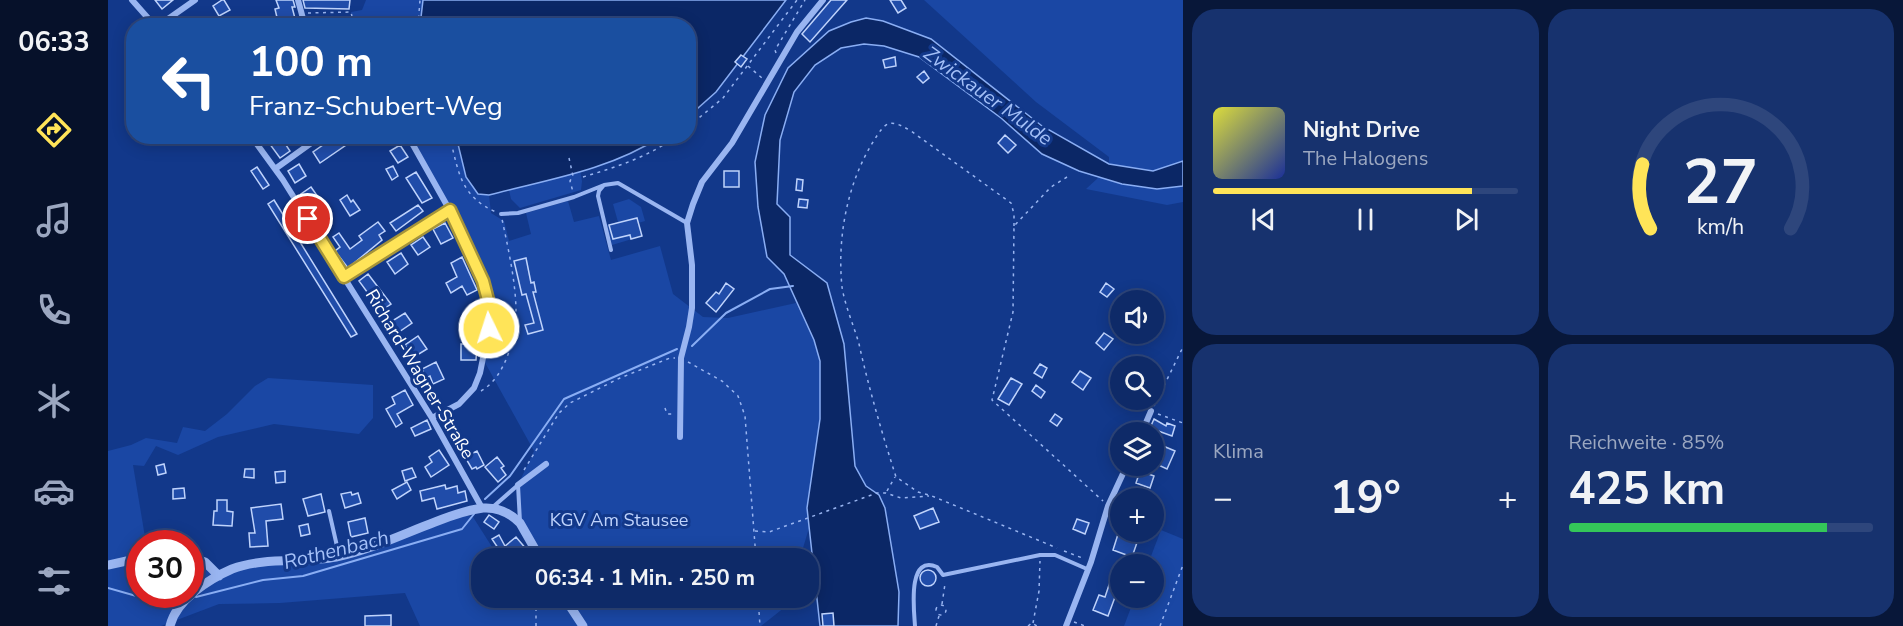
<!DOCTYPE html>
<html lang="de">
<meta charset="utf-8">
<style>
:root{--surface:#0e2a68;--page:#17326e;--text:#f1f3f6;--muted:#9ba7c0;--line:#2e467c;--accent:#ffe458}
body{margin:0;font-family:"Nunito Sans",sans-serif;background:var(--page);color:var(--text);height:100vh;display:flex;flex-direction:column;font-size:22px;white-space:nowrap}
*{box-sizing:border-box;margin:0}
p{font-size:20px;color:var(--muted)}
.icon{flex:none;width:33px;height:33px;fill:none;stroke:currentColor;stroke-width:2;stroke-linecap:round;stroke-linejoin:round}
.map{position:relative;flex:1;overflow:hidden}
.sheet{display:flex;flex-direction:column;gap:9px;padding:9px;background:#081739;width:720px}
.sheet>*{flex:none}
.top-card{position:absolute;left:18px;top:18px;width:570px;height:126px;border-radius:24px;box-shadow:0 3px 15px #0003,0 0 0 2px var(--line);background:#1a4fa0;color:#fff;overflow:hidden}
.fabs{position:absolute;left:1002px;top:290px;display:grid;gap:12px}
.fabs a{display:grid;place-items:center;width:54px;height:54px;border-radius:50%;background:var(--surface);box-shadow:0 3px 15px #0003,0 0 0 2px var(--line);font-size:30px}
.speed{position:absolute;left:18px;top:530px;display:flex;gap:12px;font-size:30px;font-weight:700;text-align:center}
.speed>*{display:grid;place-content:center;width:78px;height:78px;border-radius:50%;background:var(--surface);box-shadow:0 3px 15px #0003,0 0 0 2px var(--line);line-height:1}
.speed .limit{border:9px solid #d22;background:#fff;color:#111}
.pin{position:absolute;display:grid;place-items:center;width:51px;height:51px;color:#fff;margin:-26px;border:3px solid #fff;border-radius:50%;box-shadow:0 2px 6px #0007}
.me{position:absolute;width:66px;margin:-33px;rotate:356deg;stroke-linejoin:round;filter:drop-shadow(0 0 4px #0008)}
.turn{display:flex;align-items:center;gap:21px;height:126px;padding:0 24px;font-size:27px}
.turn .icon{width:78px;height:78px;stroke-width:2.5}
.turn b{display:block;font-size:42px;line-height:51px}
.big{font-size:45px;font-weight:700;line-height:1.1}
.sheet .widget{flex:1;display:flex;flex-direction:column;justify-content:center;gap:9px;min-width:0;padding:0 21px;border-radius:24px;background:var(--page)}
.sheet .dial{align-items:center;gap:0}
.dial svg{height:156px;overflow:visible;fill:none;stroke:var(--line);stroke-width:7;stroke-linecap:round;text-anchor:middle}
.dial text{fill:var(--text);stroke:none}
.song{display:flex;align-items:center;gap:18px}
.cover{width:72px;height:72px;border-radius:9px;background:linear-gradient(135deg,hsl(60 70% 55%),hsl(230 70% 35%))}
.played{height:6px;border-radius:3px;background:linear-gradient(90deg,var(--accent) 85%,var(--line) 85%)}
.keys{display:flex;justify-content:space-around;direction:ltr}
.heat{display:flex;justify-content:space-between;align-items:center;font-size:33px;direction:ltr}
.charge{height:9px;border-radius:4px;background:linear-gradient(90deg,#34c759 85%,var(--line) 0)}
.sheet .tiles{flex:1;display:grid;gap:9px;grid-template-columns:repeat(2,1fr)}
.trip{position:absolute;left:363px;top:548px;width:348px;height:60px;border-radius:24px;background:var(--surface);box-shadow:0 3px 15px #0003,0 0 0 2px var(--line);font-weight:700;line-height:60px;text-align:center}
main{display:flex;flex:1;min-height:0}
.dock{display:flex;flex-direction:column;width:108px;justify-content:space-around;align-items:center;background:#06112a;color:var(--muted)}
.dock .icon{width:42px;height:42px}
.dock .active{color:var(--accent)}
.dock b{font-size:27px;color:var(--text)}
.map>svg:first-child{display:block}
</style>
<main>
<nav class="dock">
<b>06:33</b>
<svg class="icon active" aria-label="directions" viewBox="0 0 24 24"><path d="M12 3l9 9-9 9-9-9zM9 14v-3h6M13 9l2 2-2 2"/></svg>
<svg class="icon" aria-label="music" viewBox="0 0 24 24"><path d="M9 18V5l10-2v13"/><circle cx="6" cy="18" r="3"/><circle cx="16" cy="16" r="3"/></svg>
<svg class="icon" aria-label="phone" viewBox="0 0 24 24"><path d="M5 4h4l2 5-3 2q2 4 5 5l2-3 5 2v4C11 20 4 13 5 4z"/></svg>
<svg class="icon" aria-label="climate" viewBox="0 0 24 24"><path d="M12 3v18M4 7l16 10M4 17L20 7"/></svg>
<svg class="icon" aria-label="car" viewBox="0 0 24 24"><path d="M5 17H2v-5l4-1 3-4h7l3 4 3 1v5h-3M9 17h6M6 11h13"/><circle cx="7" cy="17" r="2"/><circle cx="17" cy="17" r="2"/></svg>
<svg class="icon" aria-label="filters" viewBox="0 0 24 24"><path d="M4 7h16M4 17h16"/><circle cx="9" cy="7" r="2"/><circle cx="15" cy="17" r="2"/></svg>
</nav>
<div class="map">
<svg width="1075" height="626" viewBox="0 0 1075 626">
<rect width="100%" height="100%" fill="#12388a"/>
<path fill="#1a47a4" d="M258,0H315L312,25H246L243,12L254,10Z
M816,0H1075V161L1045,171L1001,164V157L928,102Z
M300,137H345L350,144L358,177L370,194L381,195L383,213L396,221L401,241L423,234L418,213L460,201L466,222L491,216L503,260L552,246L565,294L595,317L620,318L688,303L706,340L712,361V419L699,508L701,528L692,558H432L412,523L410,485L426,451L375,359L381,305L367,262Z
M472,170L474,181L473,190L412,208L403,199L401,190Z
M991,177C1021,186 1044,189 1075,186V202L1059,205L978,189Z
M521,199L533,207L537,221L530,223L534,236L504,245L499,225L510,222L505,204Z
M160,378L265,385V418L251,434L166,424L110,437L70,455L48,446L36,466L25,465L38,543H32V594H82L83,557L111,575L143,564L211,560L351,514L365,517L391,558H374V597H680L677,607L653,626H312L297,593L172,603L111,604L53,626H0V451L23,445L38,438L69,443L75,427L97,431L119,414L147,386Z
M1053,530L1075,539V626H1016L1027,597H1046V564H1040Z"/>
<path fill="#0b2766" stroke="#8aaef4" stroke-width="1.5" d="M315,0H678L608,92L581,116L580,26H312Z
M758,18L775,21L823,39L934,126L1001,164L1045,171L1075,161V186L1049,189L1014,184L971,171L934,154L893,118L811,57L776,46L756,44L733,48L707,65L686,92L672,140L669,204L682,217V255L719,283L736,344L747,466L758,486L771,495L777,508L791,592L790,626H712L699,508L712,419V361L706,340L676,274L659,257L650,207L647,162L657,115L680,68L721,31L743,22Z
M345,137H552C502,170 438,180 381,195L370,194L358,177L350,144Z"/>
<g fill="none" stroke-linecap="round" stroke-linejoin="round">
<path stroke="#8aaef4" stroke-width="2" d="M584,346L618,313L662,289L685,286
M377,499L402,476L456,399L569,349
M0,588L60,605L65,604
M88,597L155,580L195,576L354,529L366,514"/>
</g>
<path fill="#204ca9" stroke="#bfd3fc" stroke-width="1.5" d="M47,0H65L54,9Z
M114,0H116L122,10L111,16L105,6Z
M168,0H185L187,7H184L189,26H171L167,9L171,8Z
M195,0H242L241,9L197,8Z
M723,0H739L702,42L694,34Z
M782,0H793L798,8L790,13Z
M633,55L639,59L633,67L627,62Z
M787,57L788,66L777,68L775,60Z
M816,71L821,78L815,83L809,77Z
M897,135L908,145L900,153L890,143Z
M170,136H172L182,151L172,158L161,143Z
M228,136H236L241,143L212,163L205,152Z
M292,145L300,157L290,163L282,151Z
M191,164L198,176L187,183L180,171Z
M285,166L290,176L284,180L278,169Z
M149,167L161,185L155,189L143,171Z
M616,171H631V187H616Z
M308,172L324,198L314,203L298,178Z
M689,179L695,180L694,191L688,190Z
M203,187L210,197L200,204L193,194Z
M239,195L243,202L245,200L252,210L242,216L232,200Z
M691,199L700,200L699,208L690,207Z
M166,200L249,334L243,337L160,204Z
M310,205L315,211L288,231L282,223Z
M529,218L534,236L523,239L522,235L505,239L501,225Z
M270,222L277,231L271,235L274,240L240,268L227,251L232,247L225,237L231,233L242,249L254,240L251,236Z
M337,223L345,238L333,244L325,229Z
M315,237L322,247L310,255L303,245Z
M293,253L300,264L287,274L279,262Z
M354,257L369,290L359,295L354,286L343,293L338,283L349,277L343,263Z
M418,258L423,283L426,282L428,292H425L435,330L420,334L417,325L426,323L418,294L414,295L406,261Z
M260,274L283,304L273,311L251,281Z
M618,283L626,289L608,312L598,303L608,292L611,294Z
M998,283L1006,289L999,297L992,292Z
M373,308L375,321L362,324L360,311Z
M297,313L304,323L288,334L281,323Z
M996,333L1005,339L996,350L988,343Z
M310,336L319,349L306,357L297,345Z
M353,344H369L368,360H353Z
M328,362L336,379L325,384L322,376L318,378L314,369Z
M932,364L939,368L934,378L926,373Z
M972,371L983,378L975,390L964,382Z
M903,378L914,384L901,405L890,399Z
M928,385L937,392L933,398L924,391Z
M297,390L305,405L289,414L294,423L288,427L278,409L287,404L284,397Z
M947,414L954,419L949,426L942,421Z
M1046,419L1058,426L1059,423L1067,426L1064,436L1042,428Z
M319,420L323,429L307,436L303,428Z
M1048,443L1067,451L1059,469L1046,463V449Z
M331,450L341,465L323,477L317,467L324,462L321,457Z
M369,451L376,465L369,469L368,467L364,469L357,457Z
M389,457L396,466L393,468L398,475L390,482L377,467Z
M56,464L58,473L50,475L48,466Z
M304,468L308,477L297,481L294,471Z
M137,469H146V478L136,477Z
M177,471V482L168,483L167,472Z
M1032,471L1046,476L1042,488L1028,483Z
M299,482L303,490L289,499L284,490Z
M337,485L338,489L349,486L350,493L357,491L359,501L329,509L326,498L314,501L312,491Z
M76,488L77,498L65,499V489Z
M243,492L244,495L250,493L253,503L237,508L233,494Z
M213,494L217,512L200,516L195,499Z
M109,500H119V511L125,512L124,526L105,525L106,511H109Z
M173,504L175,519L158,521L160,546L142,547L141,533H147L143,508Z
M825,508L831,522L812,529L806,516Z
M381,515L391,522L386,529L376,522Z
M257,518L260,533L243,537L240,522Z
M969,519L981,523L977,534L965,529Z
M200,524L202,534L193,536L191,526Z
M1011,531H1033L1024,557L1005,550Z
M391,535L397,546L408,537L419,550L409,558H400L393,550L392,551L384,539Z
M812 578a8 8 0 1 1 16 0a8 8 0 1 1-16 0Z
M1004,576L1012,579V590L1010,589L1000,616L985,610L991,595L997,597Z
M725,613L726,626H715L714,614Z
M283,615V626H257V616Z"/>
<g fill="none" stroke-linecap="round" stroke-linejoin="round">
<path stroke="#99b5f1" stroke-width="1.5" stroke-dasharray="3 4.5" stroke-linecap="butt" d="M200,13L243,12L246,26
M310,26L312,0
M668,53L667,50L697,0
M640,66L654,78
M580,127L615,98L689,0
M339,136L343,142C351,175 354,197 388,212
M461,158L465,176L462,181L465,192
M475,177C508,167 541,157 568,136
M959,177L943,187L906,226L905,312L884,400L995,501
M906,226V214L903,203L803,131C781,118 778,121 765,142C739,184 729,238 734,287C737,306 746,326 751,344C761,389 774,433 788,477L810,492L824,496L949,548
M580,362L614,381L630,396L637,416L648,558
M373,391C398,377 408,336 408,308C407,278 400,248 394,219
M1046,406L1075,347
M557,408L559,414H565
M1050,414L1075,423
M416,470L451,413L462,403L512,378L562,358H567
M779,491L787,477
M647,531L661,532L769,493H778L793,498L821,496
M956,551L977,559
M650,597L652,626
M834,604L837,584
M828 610a5 5 0 1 1 10 0a5 5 0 1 1-10 0Z
M966,622L977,626
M925,623L931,591L932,561
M428,626V606L431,597
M828,626L831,616
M920,626L924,623L929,626
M1052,626L1075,565"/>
<path stroke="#99b5f1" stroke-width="4" d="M496,185L491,191L490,196L503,250
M393,214L410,213L466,197L496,185L510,183L579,223
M410,485L412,522
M386,506L410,485
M221,511L231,555
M807,626C806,610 799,554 829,567L835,575L932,555H947L979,569"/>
<path stroke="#99b5f1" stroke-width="6" d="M24,0L47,26
M190,0L197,26
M50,26L87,0
M143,136L175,180L324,418L374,508
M300,136L350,225L375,281L381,305V328L372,373L366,388L351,404L324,418
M167,169L213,136
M236,277L342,210
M1034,432L1043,411
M572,437L573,358L581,327L584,308V265L579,223L585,204L594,182L624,143L689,32L715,0
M410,485L438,464
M958,626L983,562L1000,506L1019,465"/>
<path stroke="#99b5f1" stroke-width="9" d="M82,557L97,562L111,576
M0,565L32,558
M456,597L475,626
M62,626C68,600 101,579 124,569C155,557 195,563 228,557C262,550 295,534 327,522C342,516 359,510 375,508C390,507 402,513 412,523L432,558"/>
</g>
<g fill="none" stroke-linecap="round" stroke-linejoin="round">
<defs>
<path id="route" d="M200,219L236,277L342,210L375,281L381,304V328"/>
</defs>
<use href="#route" stroke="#a69439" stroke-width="15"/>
<use href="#route" stroke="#ffe458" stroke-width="10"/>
</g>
<g text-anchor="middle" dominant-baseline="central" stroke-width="6" stroke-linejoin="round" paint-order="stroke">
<g font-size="18" fill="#fff" stroke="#12388a">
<text transform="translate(312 374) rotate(59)">Richard-Wagner-Straße</text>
</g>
<g font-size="18" fill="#bfd3fc" stroke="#12388a">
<text x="511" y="520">KGV Am Stausee</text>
</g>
<g font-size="20" font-style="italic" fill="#a4c0f8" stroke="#12388a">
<text transform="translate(880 96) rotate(36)">Zwickauer Mulde</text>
<text transform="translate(228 550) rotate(-14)">Rothenbach</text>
</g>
</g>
</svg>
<div class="fabs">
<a><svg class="icon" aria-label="sound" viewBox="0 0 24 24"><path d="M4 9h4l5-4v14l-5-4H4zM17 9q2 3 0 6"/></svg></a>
<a><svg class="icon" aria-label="search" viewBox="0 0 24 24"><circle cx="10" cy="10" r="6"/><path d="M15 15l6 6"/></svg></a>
<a><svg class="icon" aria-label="layers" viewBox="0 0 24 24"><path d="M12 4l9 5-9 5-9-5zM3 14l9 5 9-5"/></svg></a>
<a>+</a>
<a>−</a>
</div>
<div class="speed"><div class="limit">30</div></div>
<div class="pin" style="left:200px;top:219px;background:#d93025"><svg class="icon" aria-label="arrive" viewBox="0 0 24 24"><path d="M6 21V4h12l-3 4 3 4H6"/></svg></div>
<svg class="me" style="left:381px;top:328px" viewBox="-20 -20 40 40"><circle r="17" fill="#ffe458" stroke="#fff" stroke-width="3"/><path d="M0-11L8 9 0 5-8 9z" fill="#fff"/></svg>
<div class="trip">06:34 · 1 Min. · 250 m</div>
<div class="top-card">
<div class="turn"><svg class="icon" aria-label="left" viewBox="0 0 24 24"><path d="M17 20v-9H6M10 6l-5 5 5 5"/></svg><div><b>100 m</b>Franz-Schubert-Weg</div></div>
</div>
</div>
<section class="sheet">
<div class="tiles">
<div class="widget">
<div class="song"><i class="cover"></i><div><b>Night Drive</b><p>The Halogens</p></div></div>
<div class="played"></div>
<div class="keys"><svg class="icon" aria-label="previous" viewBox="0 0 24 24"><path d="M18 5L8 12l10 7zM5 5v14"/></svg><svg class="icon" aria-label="pause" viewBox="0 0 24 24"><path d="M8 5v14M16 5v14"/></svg><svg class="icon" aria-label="next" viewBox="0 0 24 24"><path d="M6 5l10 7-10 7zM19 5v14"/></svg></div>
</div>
<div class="widget dial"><svg viewBox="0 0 100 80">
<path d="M14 69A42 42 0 1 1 86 69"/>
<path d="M14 69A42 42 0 0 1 10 36" stroke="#ffe458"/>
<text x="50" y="56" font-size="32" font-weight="700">27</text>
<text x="50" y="72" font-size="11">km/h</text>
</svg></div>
<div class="widget"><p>Klima</p>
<div class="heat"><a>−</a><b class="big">19°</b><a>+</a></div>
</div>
<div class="widget"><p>Reichweite · 85%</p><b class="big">425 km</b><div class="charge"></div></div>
</div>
</section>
</main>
